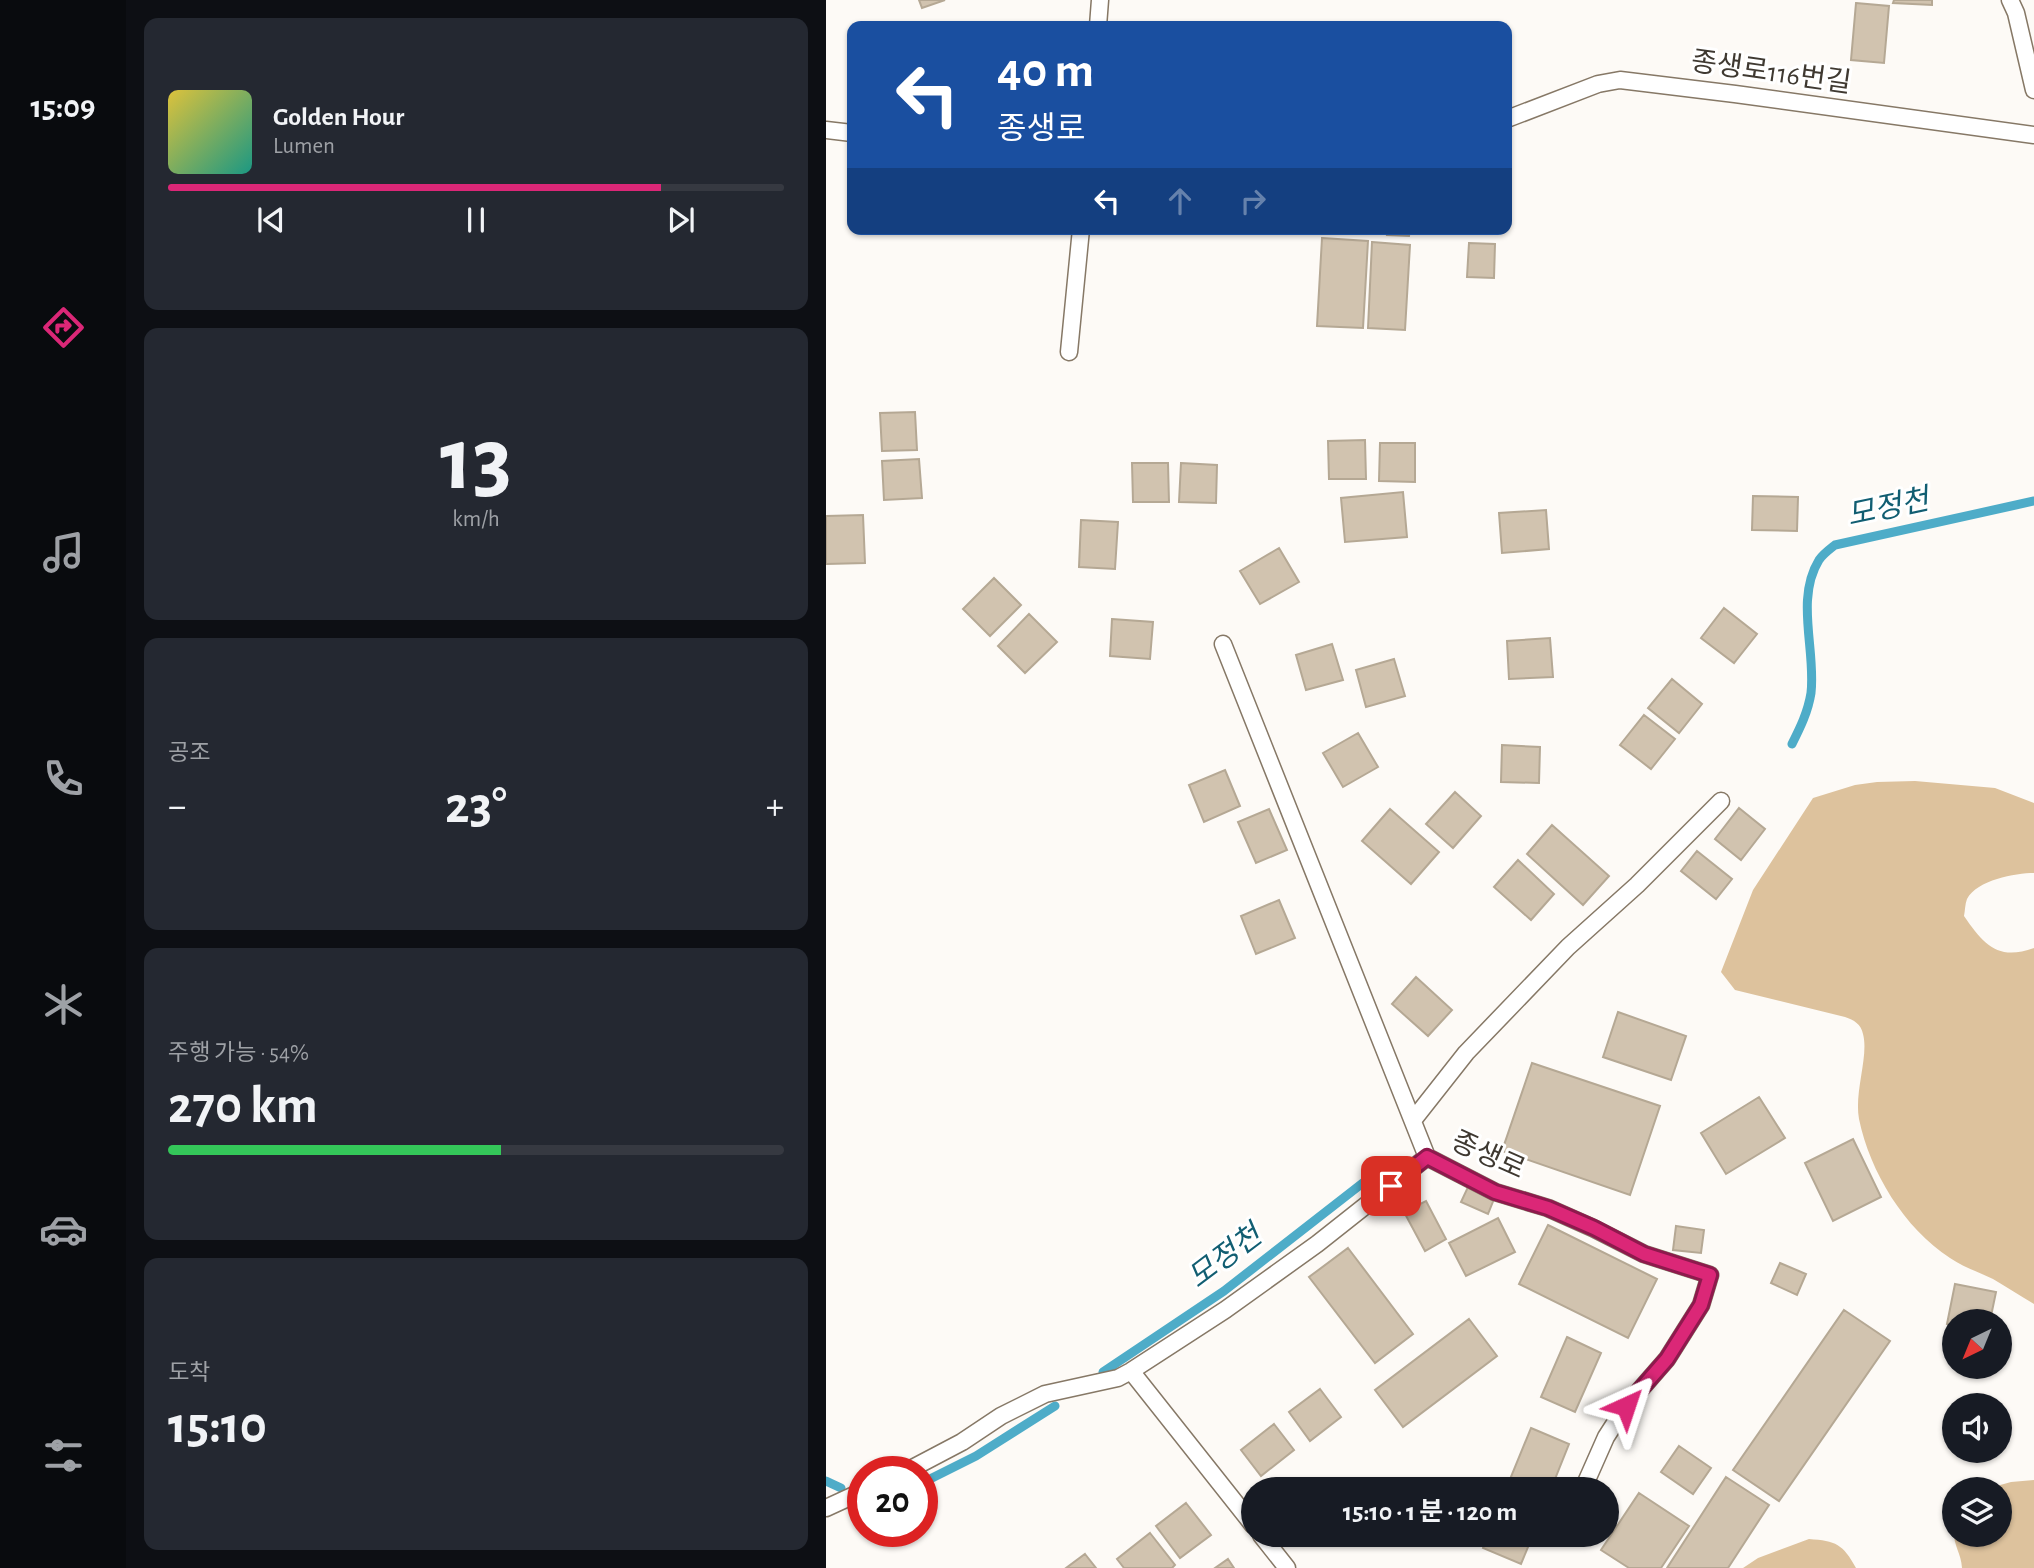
<!DOCTYPE html>
<html lang="ko">
<meta charset="utf-8">
<style>
:root{--surface:#171b24;--page:#242831;--text:#f1f3f6;--muted:#9ea1a6;--line:#363941;--accent:#db2777}
body{margin:0;font-family:"Alegreya Sans","Noto Sans KR",sans-serif;background:var(--page);color:var(--text);height:100vh;display:flex;flex-direction:column;font-size:26px;white-space:nowrap}
*{box-sizing:border-box;margin:0}
p{font-size:23px;color:var(--muted)}
.icon{flex:none;width:38px;height:38px;fill:none;stroke:currentColor;stroke-width:2;stroke-linecap:round;stroke-linejoin:round}
.map{position:relative;flex:1;overflow:hidden}
.panel{display:flex;flex-direction:column;gap:18px;padding:18px;background:#0d0f14;width:700px}
.panel>*{flex:none}
.guide{position:absolute;left:21px;top:21px;width:665px;height:214px;border-radius:14px;box-shadow:0 2px 5px #0004;background:#1a4fa0;color:#fff;overflow:hidden}
.needle{width:46px;rotate:223deg}
.buttons{position:absolute;left:1116px;top:1309px;display:grid;gap:14px}
.buttons a{display:grid;place-items:center;width:70px;height:70px;border-radius:50%;background:var(--surface);box-shadow:0 2px 5px #0004;font-size:35px}
.speed{position:absolute;left:21px;top:1456px;display:flex;gap:14px;font-size:35px;font-weight:700;text-align:center}
.speed>*{display:grid;place-content:center;width:91px;height:91px;border-radius:50%;background:var(--surface);box-shadow:0 2px 5px #0004;line-height:1}
.speed .limit{border:10px solid #d22;background:#fff;color:#111}
.pin{position:absolute;display:grid;place-items:center;width:60px;height:60px;color:#fff;margin:-30px;border-radius:14px;box-shadow:0 4px 10px #0006}
.me{position:absolute;width:77px;margin:-38px;rotate:42deg;stroke-linejoin:round;filter:drop-shadow(0 0 5px #0008)}
.turn{display:flex;align-items:center;gap:24px;height:147px;padding:0 35px;font-size:32px}
.turn .icon{width:91px;height:91px;stroke-width:2.5}
.turn b{display:block;font-size:49px;line-height:60px}
.lanes{display:flex;align-items:center;height:66px;padding:0 35px;background:#0003;justify-content:center;gap:35px;direction:ltr}
.lanes .off{opacity:.35}
.big{font-size:52px;font-weight:700;line-height:1.1}
.panel .widget{flex:1;display:flex;flex-direction:column;justify-content:center;gap:10px;min-width:0;padding:0 24px;border-radius:14px;background:var(--page)}
.panel .dial{align-items:center;gap:0}
.dial b{font-size:91px;line-height:1}
.song{display:flex;align-items:center;gap:21px}
.cover{width:84px;height:84px;border-radius:10px;background:linear-gradient(135deg,hsl(50 70% 55%),hsl(170 70% 35%))}
.played{height:7px;border-radius:4px;background:linear-gradient(90deg,var(--accent) 80%,var(--line) 80%)}
.keys{display:flex;justify-content:space-around;direction:ltr}
.heat{display:flex;justify-content:space-between;align-items:center;font-size:38px;direction:ltr}
.charge{height:10px;border-radius:5px;background:linear-gradient(90deg,#34c759 54%,var(--line) 0)}
.trip{position:absolute;left:415px;top:1477px;width:378px;height:70px;border-radius:35px;background:var(--surface);box-shadow:0 2px 5px #0004;font-weight:700;line-height:70px;text-align:center}
main{display:flex;flex:1;min-height:0}
.tabs{display:flex;flex-direction:column;width:126px;justify-content:space-around;align-items:center;background:#090b0e;color:var(--muted)}
.tabs .icon{width:49px;height:49px}
.tabs .active{color:var(--accent)}
.tabs b{font-size:32px;color:var(--text)}
.map>svg:first-child{display:block}
</style>
<main>
<nav class="tabs">
<b>15:09</b>
<svg class="icon active" aria-label="directions" viewBox="0 0 24 24"><path d="M12 3l9 9-9 9-9-9zM9 14v-3h6M13 9l2 2-2 2"/></svg>
<svg class="icon" aria-label="music" viewBox="0 0 24 24"><path d="M9 18V5l10-2v13"/><circle cx="6" cy="18" r="3"/><circle cx="16" cy="16" r="3"/></svg>
<svg class="icon" aria-label="phone" viewBox="0 0 24 24"><path d="M5 4h4l2 5-3 2q2 4 5 5l2-3 5 2v4C11 20 4 13 5 4z"/></svg>
<svg class="icon" aria-label="climate" viewBox="0 0 24 24"><path d="M12 3v18M4 7l16 10M4 17L20 7"/></svg>
<svg class="icon" aria-label="car" viewBox="0 0 24 24"><path d="M5 17H2v-5l4-1 3-4h7l3 4 3 1v5h-3M9 17h6M6 11h13"/><circle cx="7" cy="17" r="2"/><circle cx="17" cy="17" r="2"/></svg>
<svg class="icon" aria-label="filters" viewBox="0 0 24 24"><path d="M4 7h16M4 17h16"/><circle cx="9" cy="7" r="2"/><circle cx="15" cy="17" r="2"/></svg>
</nav>
<section class="panel">
<div class="widget">
<div class="song"><i class="cover"></i><div><b>Golden Hour</b><p>Lumen</p></div></div>
<div class="played"></div>
<div class="keys"><svg class="icon" aria-label="previous" viewBox="0 0 24 24"><path d="M18 5L8 12l10 7zM5 5v14"/></svg><svg class="icon" aria-label="pause" viewBox="0 0 24 24"><path d="M8 5v14M16 5v14"/></svg><svg class="icon" aria-label="next" viewBox="0 0 24 24"><path d="M6 5l10 7-10 7zM19 5v14"/></svg></div>
</div>
<div class="widget dial"><b>13</b><p>km/h</p></div>
<div class="widget"><p>공조</p>
<div class="heat"><a>−</a><b class="big">23°</b><a>+</a></div>
</div>
<div class="widget"><p>주행 가능 · 54%</p><b class="big">270 km</b><div class="charge"></div></div>
<div class="widget"><p>도착</p><b class="big">15:10</b></div>
</section>
<div class="map">
<svg width="1208" height="1568" viewBox="0 0 1208 1568">
<rect width="100%" height="100%" fill="#fdfaf6"/>
<path fill="#ddc29d" d="M1089,781L1169,788L1208,803V873C1189,873 1151,880 1141,899C1139,904 1139,911 1138,916C1158,945 1172,961 1208,948V1304C1194,1296 1181,1287 1167,1279C1153,1272 1137,1267 1124,1258C1078,1228 1044,1172 1033,1119C1028,1092 1043,1056 1037,1034C1035,1024 1028,1020 1019,1017L909,990L895,972L927,890L987,798L1029,785L1051,782Z
M1208,1480V1568H1136C1135,1550 1124,1543 1129,1521V1535H1174V1489H1160L1185,1482Z
M983,1539C1010,1541 1017,1544 1030,1568H917L932,1558Z"/>
<g fill="none" stroke-linecap="round" stroke-linejoin="round">
<path stroke="#4eacc8" stroke-width="9" d="M966,744C974,728 982,712 985,693C990,650 969,599 993,560C997,554 1004,549 1009,545L1208,501
M277,1372L398,1291L547,1175
M0,1481L15,1488
M96,1483L150,1456L229,1406"/>
</g>
<path fill="#d1c3af" stroke="#b5a894" stroke-width="2" d="M93,0H119L96,8Z
M1068,0H1106V5L1067,3Z
M1030,3L1063,6L1058,63L1025,60Z
M562,229H584L583,236L561,235Z
M590,229H625V232H590Z
M496,238L542,241L537,328L491,326Z
M546,242L584,245L579,330L542,328Z
M643,243L669,244L668,278L641,277Z
M89,412L91,450L56,451L54,413Z
M539,440L540,479H503L502,441Z
M554,443H589V482L553,481Z
M93,459L96,498L58,500L56,461Z
M306,463H342L343,502H307Z
M355,463L391,465L390,503L353,502Z
M577,492L581,537L519,542L515,498Z
M927,496L972,497L971,531L926,530Z
M720,510L723,549L676,553L673,513Z
M37,515L39,563L0,564V516Z
M255,520L292,522L289,569L253,567Z
M453,548L473,582L434,604L414,571Z
M168,578L195,605L164,636L137,609Z
M898,608L931,634L908,663L875,638Z
M203,614L231,642L199,673L172,646Z
M286,619L327,622L324,659L284,656Z
M724,638L727,677L683,679L681,641Z
M506,644L517,680L480,690L470,655Z
M568,659L579,696L540,707L530,670Z
M846,679L876,704L853,733L822,708Z
M818,715L849,739L825,769L794,745Z
M532,733L552,767L517,787L497,753Z
M676,745L714,747L713,783L675,782Z
M399,770L414,806L378,822L363,785Z
M629,792L655,816L627,848L600,824Z
M913,808L939,829L915,860L889,839Z
M443,809L461,850L430,863L412,822Z
M564,809L613,852L585,884L536,841Z
M726,825L783,876L757,905L701,854Z
M871,851L906,879L890,899L855,871Z
M692,860L728,894L705,920L668,887Z
M453,900L469,938L430,954L415,916Z
M590,977L626,1010L602,1036L566,1004Z
M792,1012L860,1036L845,1080L777,1057Z
M706,1063L834,1106L804,1195L676,1151Z
M933,1097L959,1138L900,1174L875,1133Z
M1027,1139L1055,1197L1007,1221L979,1163Z
M642,1187L668,1199L662,1214L635,1202Z
M600,1201L620,1239L599,1251L578,1212Z
M672,1218L689,1252L640,1276L623,1243Z
M722,1225L831,1279L802,1338L693,1284Z
M850,1226L878,1230L875,1253L847,1250Z
M522,1248L587,1334L549,1363L483,1277Z
M954,1263L980,1274L971,1295L945,1283Z
M1129,1284L1170,1292L1164,1321H1129V1325L1121,1324Z
M1018,1310L1064,1341L953,1501L907,1470Z
M643,1319L671,1356L577,1427L549,1390Z
M741,1337L775,1353L749,1412L715,1397Z
M494,1389L515,1417L484,1441L463,1412Z
M448,1424L468,1450L435,1476L415,1450Z
M705,1428L743,1444L725,1489H680Z
M853,1446L885,1468L867,1494L835,1472Z
M900,1477L943,1505L902,1568H841Z
M813,1493L863,1526L835,1568H803L775,1550Z
M360,1503L385,1535L354,1558L330,1526Z
M324,1533L349,1565L346,1568H298L291,1559Z
M662,1535H707L695,1564L657,1548Z
M259,1554L270,1568H240Z
M402,1559L408,1568H389Z"/>
<g fill="none" stroke-linecap="round" stroke-linejoin="round">
<defs>
<path id="service" d="M1184,0L1190,13L1208,90
M272,26L274,0
M681,119L772,84L794,80L909,94L1208,135
M0,130L26,133
M243,352L255,229
M397,644L601,1157
M588,1119L640,1053L742,947L811,885L895,801
M305,1371L427,1525
M79,1472L136,1442L175,1416L219,1394L292,1378L305,1371L399,1310L491,1244L601,1157L669,1192L722,1208L767,1228L818,1254L884,1275L875,1305L841,1359L800,1406L780,1437L757,1489
M0,1508L37,1491
M435,1535L461,1568"/>
</defs>
<use href="#service" stroke="#867866" stroke-width="19"/>
<use href="#service" stroke="#fff" stroke-width="16"/>
</g>
<g fill="none" stroke-linecap="round" stroke-linejoin="round">
<defs>
<path id="route" d="M565,1186L601,1157L669,1192L722,1208L768,1228L818,1254L884,1275L875,1305L841,1359L800,1406"/>
</defs>
<use href="#route" stroke="#8e194d" stroke-width="18"/>
<use href="#route" stroke="#db2777" stroke-width="12"/>
</g>
<g text-anchor="middle" dominant-baseline="central" stroke-width="6" stroke-linejoin="round" paint-order="stroke">
<g font-size="28" fill="#3f3931" stroke="#fff">
<text transform="translate(945 73) rotate(8)">종생로116번길</text>
<text transform="translate(662 1156) rotate(24)">종생로</text>
</g>
<g font-size="30" font-style="italic" fill="#115e72" stroke="#fff">
<text transform="translate(1062 508) rotate(-12)">모정천</text>
<text transform="translate(399 1257) rotate(-37)">모정천</text>
</g>
</g>
</svg>
<div class="buttons">
<a><svg class="needle" viewBox="-14 -14 28 28"><path d="M0-13l5 13h-10z" fill="#e53935"/><path d="M0 13l5-13h-10z" fill="#9ea1a6"/></svg></a>
<a><svg class="icon" aria-label="sound" viewBox="0 0 24 24"><path d="M4 9h4l5-4v14l-5-4H4zM17 9q2 3 0 6"/></svg></a>
<a><svg class="icon" aria-label="layers" viewBox="0 0 24 24"><path d="M12 4l9 5-9 5-9-5zM3 14l9 5 9-5"/></svg></a>
</div>
<div class="speed"><div class="limit">20</div></div>
<div class="pin" style="left:565px;top:1186px;background:#d93025"><svg class="icon" aria-label="arrive" viewBox="0 0 24 24"><path d="M6 21V4h12l-3 4 3 4H6"/></svg></div>
<svg class="me" style="left:800px;top:1406px" viewBox="-20 -20 40 40"><path d="M0-17L14 15 0 8-14 15z" fill="#db2777" stroke="#fff" stroke-width="4"/></svg>
<div class="trip">15:10 · 1 분 · 120 m</div>
<div class="guide">
<div class="turn"><svg class="icon" aria-label="left" viewBox="0 0 24 24"><path d="M17 20v-9H6M10 6l-5 5 5 5"/></svg><div><b>40 m</b>종생로</div></div>
<div class="lanes"><svg class="icon" aria-label="left" viewBox="0 0 24 24"><path d="M17 20v-9H6M10 6l-5 5 5 5"/></svg><svg class="icon off" aria-label="ahead" viewBox="0 0 24 24"><path d="M12 20V5M6 11l6-6 6 6"/></svg><svg class="icon off" aria-label="right" viewBox="0 0 24 24"><path d="M7 20v-9h11M14 6l5 5-5 5"/></svg></div>
</div>
</div>
</main>
